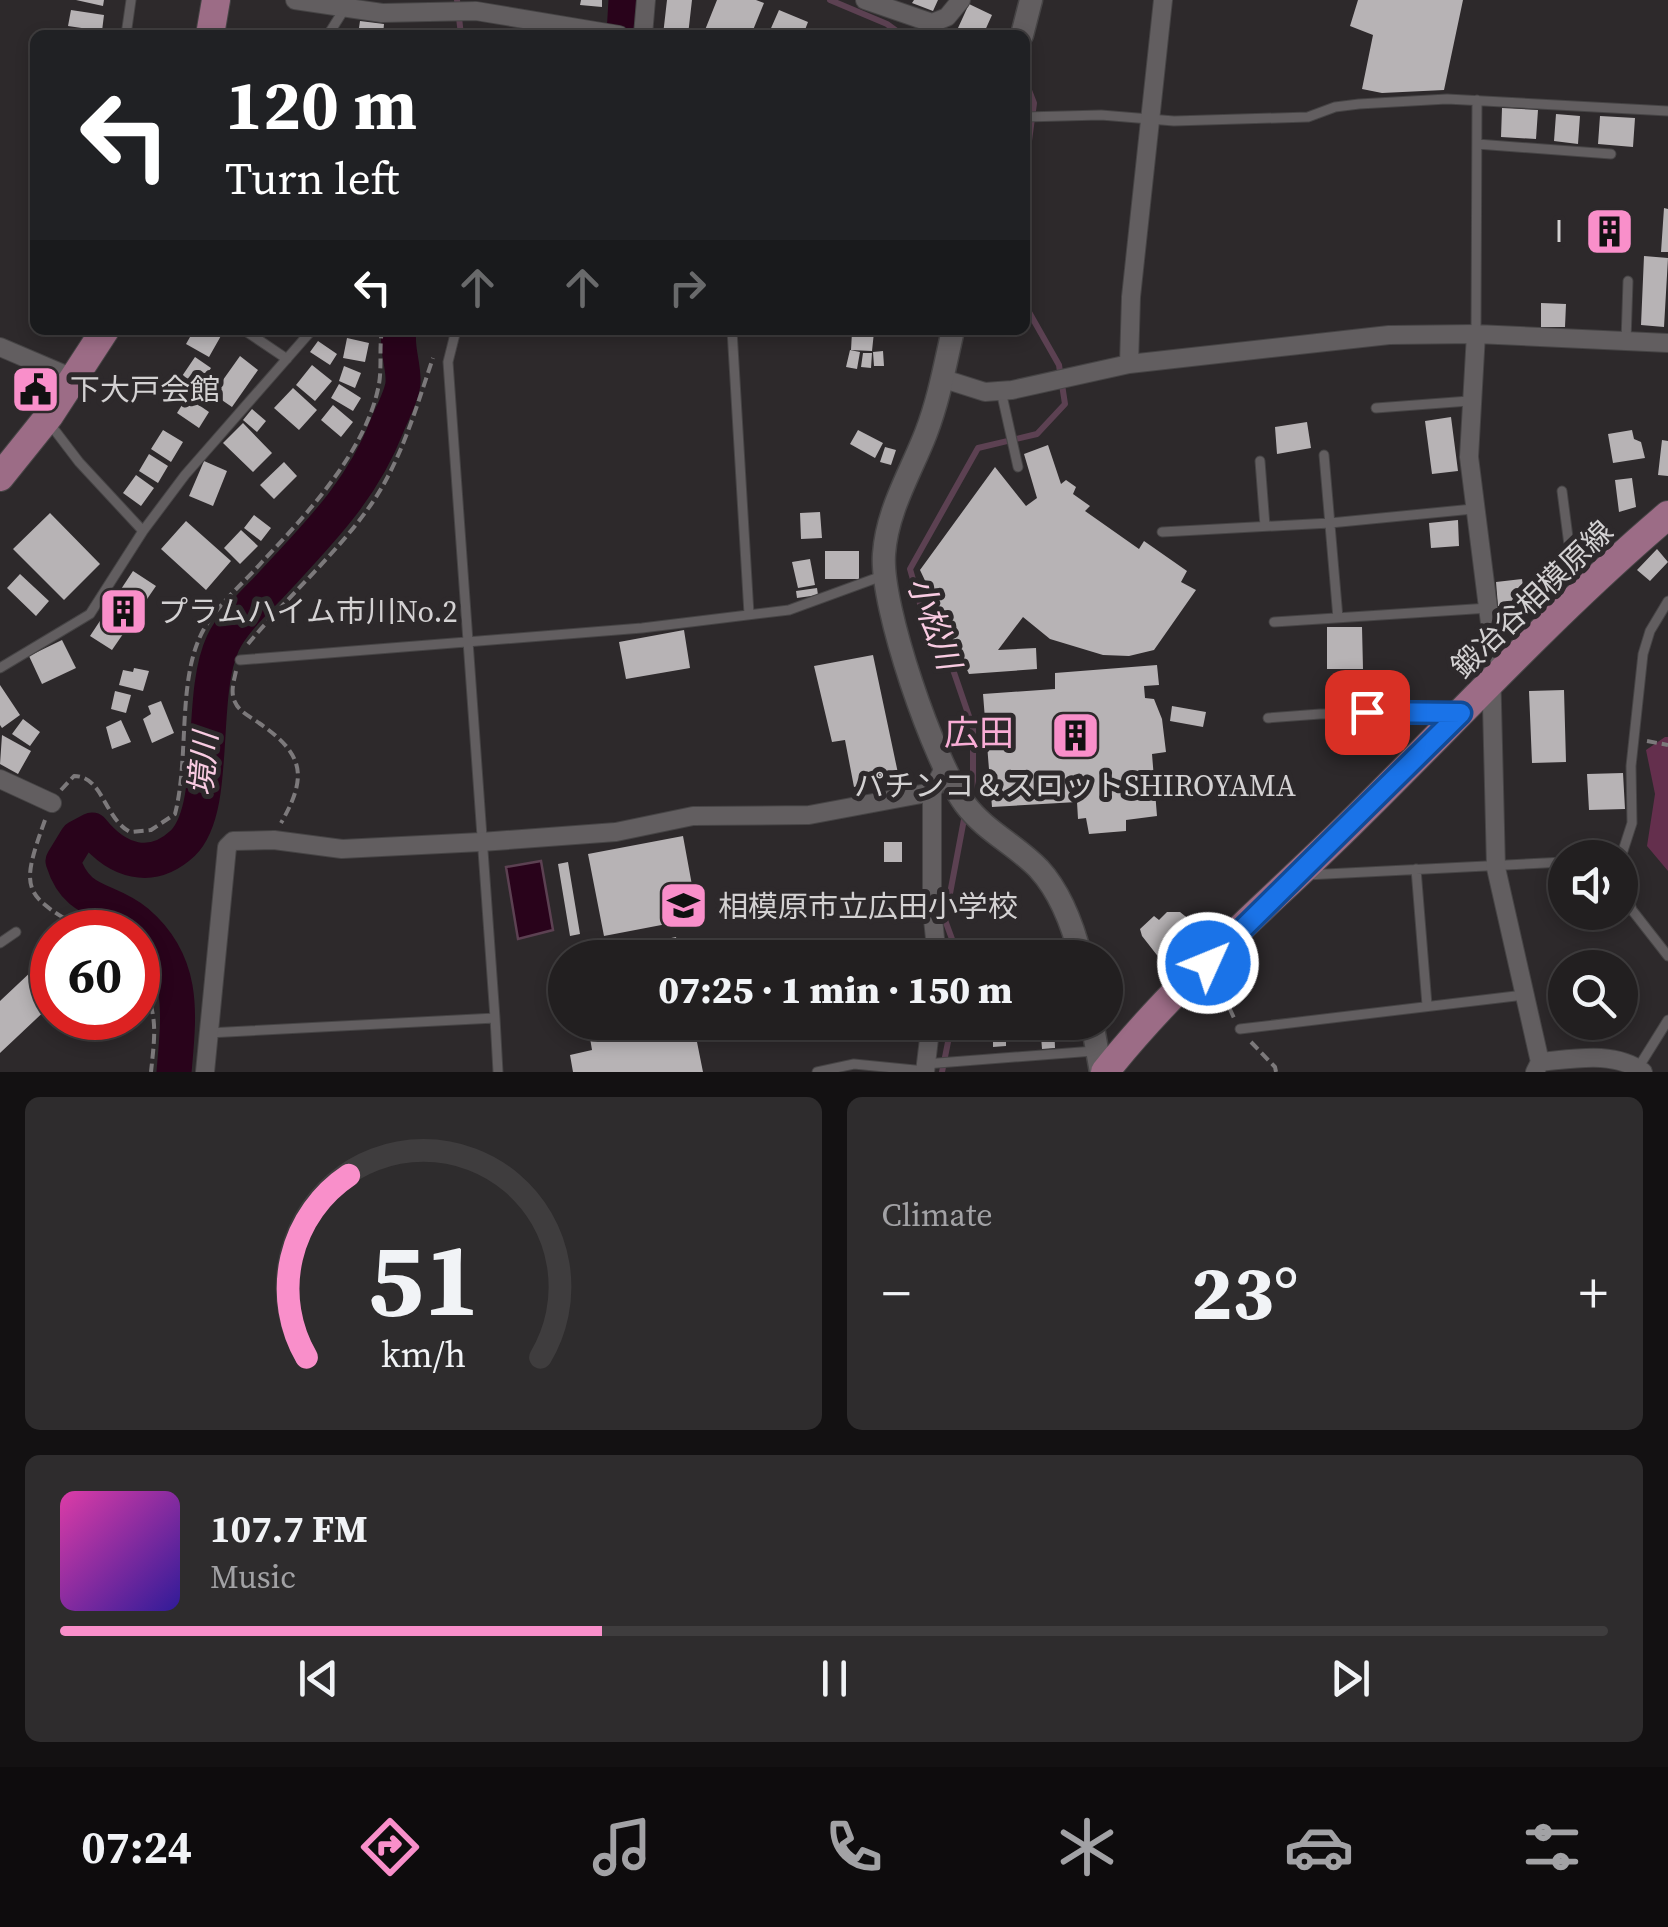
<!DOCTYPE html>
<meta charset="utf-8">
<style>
:root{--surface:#221f20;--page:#2e2c2d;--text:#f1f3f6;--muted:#a2a2a5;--line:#3f3d3e;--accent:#f98fca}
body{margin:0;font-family:"Source Serif 4","Noto Sans JP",serif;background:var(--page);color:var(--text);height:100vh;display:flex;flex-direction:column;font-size:38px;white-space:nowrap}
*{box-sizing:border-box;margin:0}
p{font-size:32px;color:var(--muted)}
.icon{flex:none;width:55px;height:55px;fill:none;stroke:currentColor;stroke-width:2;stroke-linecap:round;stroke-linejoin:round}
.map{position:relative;height:1072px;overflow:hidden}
.drawer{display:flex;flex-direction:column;gap:25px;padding:25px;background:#131112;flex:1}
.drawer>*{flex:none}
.guide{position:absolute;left:30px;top:30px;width:1000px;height:305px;border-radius:15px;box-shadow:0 5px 15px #0003,0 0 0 2px var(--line);background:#202124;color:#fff;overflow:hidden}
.buttons{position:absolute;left:1548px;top:840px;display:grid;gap:20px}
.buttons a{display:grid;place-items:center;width:90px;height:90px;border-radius:50%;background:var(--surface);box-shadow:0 5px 15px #0003,0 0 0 2px var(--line);font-size:50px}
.speed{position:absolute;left:30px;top:910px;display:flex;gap:20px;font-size:50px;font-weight:700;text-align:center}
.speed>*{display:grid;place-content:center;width:130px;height:130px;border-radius:50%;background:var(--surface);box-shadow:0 5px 15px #0003,0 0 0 2px var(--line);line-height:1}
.speed .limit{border:15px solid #d22;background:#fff;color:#111}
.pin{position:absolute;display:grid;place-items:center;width:85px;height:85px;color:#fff;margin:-42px;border-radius:20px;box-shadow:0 5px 15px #0006}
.me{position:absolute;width:110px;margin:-55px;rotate:46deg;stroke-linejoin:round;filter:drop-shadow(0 0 8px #0008)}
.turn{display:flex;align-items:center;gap:35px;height:210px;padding:0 30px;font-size:45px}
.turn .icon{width:130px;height:130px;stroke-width:2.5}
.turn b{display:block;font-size:70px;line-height:85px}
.lanes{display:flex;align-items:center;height:95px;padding:0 30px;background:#0003;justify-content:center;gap:50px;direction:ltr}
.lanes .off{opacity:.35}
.big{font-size:75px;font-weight:800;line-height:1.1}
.drawer .card{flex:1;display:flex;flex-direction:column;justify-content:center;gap:15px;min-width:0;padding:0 35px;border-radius:15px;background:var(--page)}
.drawer .dial{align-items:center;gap:0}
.dial svg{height:260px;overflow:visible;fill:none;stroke:var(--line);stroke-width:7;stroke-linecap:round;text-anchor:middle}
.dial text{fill:var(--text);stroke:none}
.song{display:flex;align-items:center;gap:30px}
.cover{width:120px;height:120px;border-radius:15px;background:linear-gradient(135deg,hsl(320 70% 55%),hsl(250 70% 35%))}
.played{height:10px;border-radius:5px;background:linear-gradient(90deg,var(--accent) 35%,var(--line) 35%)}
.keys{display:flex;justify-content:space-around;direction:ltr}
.heat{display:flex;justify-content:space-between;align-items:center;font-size:55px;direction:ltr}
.drawer .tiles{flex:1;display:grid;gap:25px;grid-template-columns:1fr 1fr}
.card:last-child{grid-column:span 2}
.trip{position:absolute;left:548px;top:940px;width:575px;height:100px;border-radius:50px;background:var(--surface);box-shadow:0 5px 15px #0003,0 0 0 2px var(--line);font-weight:800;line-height:100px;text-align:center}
.tab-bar{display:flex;height:160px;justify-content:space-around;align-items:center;background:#0e0c0d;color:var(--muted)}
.tab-bar .icon{width:70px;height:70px}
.tab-bar .active{color:var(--accent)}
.tab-bar b{font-size:45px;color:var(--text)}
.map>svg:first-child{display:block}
</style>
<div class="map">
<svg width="1668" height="1072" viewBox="0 0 1668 1072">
<rect width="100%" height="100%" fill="#2d292b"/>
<path fill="#642f4d" d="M1665,737H1668V871L1647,846L1655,794L1646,750Z"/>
<path fill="#29031b" stroke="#5c4152" stroke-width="2.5" d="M541,861L553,930L518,939L506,867Z"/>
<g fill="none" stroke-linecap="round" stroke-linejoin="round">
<path stroke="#5c4152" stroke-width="6" d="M457,0L461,35
M830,0L887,24L902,35
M1025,80L1034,103L1025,171
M969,797L973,781V728L948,655L923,614L910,569L978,448L1037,434L1065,404L1059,365L1025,305
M959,958L945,920L965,814
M942,1072L952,1022"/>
<path stroke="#29031b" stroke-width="35" d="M624,35L626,0
M174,1072C179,1015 186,964 137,922C107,897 77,906 63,861L77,838L92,830C117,861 151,873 183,843C219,807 198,696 223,643C233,622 255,602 271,585C318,534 362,491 387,426C392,413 402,396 403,383C404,365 396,349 399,330"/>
</g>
<path fill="#b7b3b5" d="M76,0H104L103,6Z
M581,0H602V7L580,5Z
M667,0H692L688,35H663Z
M717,0H756L764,3L751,35H703Z
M914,0H938L933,11L912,3Z
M1358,0H1463L1444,90L1382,93L1362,89L1373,35L1350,26Z
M969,4L992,15L983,35H973L958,28Z
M71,10L104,15L102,31L68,26Z
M779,10L808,22L803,35H768Z
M360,21L384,24L383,35H358Z
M521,26L538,27V35H520Z
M832,28L853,34V35H830Z
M1502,108L1538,110L1536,139L1501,137Z
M1556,114L1580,116L1578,144L1554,141Z
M1600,116L1635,118L1633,147L1598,144Z
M1664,208L1668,209V252H1661Z
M1593,213L1627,215L1626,249L1591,247Z
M1644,256L1668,258L1664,327L1641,325Z
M1541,303L1566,304L1565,327H1541Z
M194,330H215L222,334L209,357L186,344Z
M270,330H291V335H270Z
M330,330H355V335L330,333Z
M852,332H874L872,351L851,350Z
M347,338L369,343L365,362L343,358Z
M318,341L337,354L330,365L310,352Z
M850,350L860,352L857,369L846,367Z
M883,351L884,366H874L873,352Z
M863,353H872L871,368L861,367Z
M240,356L258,370L232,407L213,394Z
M195,357L211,368L194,393L178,382Z
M312,365L332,381L315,401L296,385Z
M344,366L361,373L355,388L339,381Z
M27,373L44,377L38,403L21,398Z
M339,384L361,398L353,411L331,398Z
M293,388L317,410L299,430L274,408Z
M187,397L209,412L199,428L177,413Z
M333,405L353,422L341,437L321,420Z
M252,409L266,421L257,432L243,420Z
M1451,417L1458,471L1432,474L1425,421Z
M1307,422L1311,448L1277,454L1275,427Z
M243,423L272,453L253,472L223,443Z
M163,430L183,442L171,462L151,449Z
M858,430L883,443L875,458L850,444Z
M1632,430L1634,439L1641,442L1645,458L1613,463L1608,434Z
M1662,440L1668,441V476L1658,475Z
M1048,445L1061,484L1066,480L1076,487L1073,494L1090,506L1085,511L1139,549L1144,541L1187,571L1181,582L1196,590L1154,650L1129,656L1103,655L1050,639L1023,617L998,650L1036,648L1037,669L969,674L920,570L995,467L1026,506L1037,498L1024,454Z
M885,447L896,450L891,465L880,462Z
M149,454L168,466L158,483L139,471Z
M204,461L227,471L213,506L189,496Z
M284,462L297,476L274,499L260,485Z
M136,475L154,488L141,506L123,493Z
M1632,478L1636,507L1619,512L1615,480Z
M820,512L822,538L801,539L800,513Z
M50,513L100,564L64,600L13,549Z
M254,515L271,528L261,541L244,528Z
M1458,520L1459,546L1431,548L1429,523Z
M186,521L231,561L206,590L161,549Z
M241,530L258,546L240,564L224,548Z
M1657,549L1668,562L1650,581L1637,570Z
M825,551H859V579H825Z
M810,559L815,585L798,588L792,562Z
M133,571L156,586L112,650L90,636Z
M20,574L49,601L36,616L7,588Z
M1522,579L1526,609L1511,610L1510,604L1498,606L1496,582Z
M817,588L818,595L797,598L796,591Z
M1327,627H1362L1363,669H1327Z
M684,630L690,668L626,679L619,642Z
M62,640L76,668L42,684L29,656Z
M873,655L899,778L854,787L845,740L832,742L814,666Z
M1157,665L1159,685L1144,686L1145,698L1154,699L1162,719L1166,752L1152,754L1157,816L1126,820V831L1089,834L1086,818L1078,819L1077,802L992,807L983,694L1055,689V673Z
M134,668L149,671L143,691L119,685L123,670L133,672Z
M0,685L20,715L2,728L0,725Z
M1564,690L1566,762L1532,763L1529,691Z
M115,691L131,695L126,713L111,709Z
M161,701L174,733L152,743L143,719L151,714L148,706Z
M1172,706L1206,712L1203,727L1170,721Z
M23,719L40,732L30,746L12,734Z
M121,720L131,742L112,749L106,727Z
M2,735L31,751L18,774L0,764Z
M1623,773L1625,809L1589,810L1587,774Z
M683,836L698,918L604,936L588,854Z
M884,842H902V862H884Z
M568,862L580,934L570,936L558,864Z
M1167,912H1180L1195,924L1160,959L1142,936L1140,929L1154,916L1159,920Z
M676,937L680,958H631L629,947Z
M52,952V1004L0,1053V1001Z
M604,1022H693L703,1072H573L570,1055L592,1050L588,1026Z
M974,1022H993L992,1035L973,1034Z
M1040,1022H1054L1055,1048L1042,1049Z
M1006,1035V1046L993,1047V1036Z"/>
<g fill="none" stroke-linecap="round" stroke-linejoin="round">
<defs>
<path id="service" d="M126,35L131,0
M328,35L345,8
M1025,117L1101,115L1174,121L1308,117L1335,107L1359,104L1447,99L1668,111
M1477,144L1611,154
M244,330L287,359
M732,330L749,614
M1476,334L1477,100
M1626,341L1628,281
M1001,391L1018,467
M1376,408L1469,401
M50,424L79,462L143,531
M1324,455L1338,618
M1260,461L1265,526
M1562,491L1575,591
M1162,532L1330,523L1473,509
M1668,601L1650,631L1643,654L1631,766L1632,823L1621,857V877L1632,910L1668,956
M1274,622L1489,608
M240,660L642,628L789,610L882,576
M0,668L90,614L143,531L185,475L312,330
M1268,718L1320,714L1455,713
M1416,869L1427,1005
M1306,875L1565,862
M0,943L16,932
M495,1018L498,1072
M1240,1029L1524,995
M208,1033L495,1018L448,362L456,330
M925,1064L1094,1051
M1638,1068L1668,1020
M817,1072L854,1064L925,1071"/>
<path id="minor" d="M295,0L382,13L476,11L619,35
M865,0L932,23L947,17L961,0
M643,35L646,0
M1476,334L1469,457L1490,623L1496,868L1540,1062L1535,1072
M0,347L75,379
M1129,364L1131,297L1163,0
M944,379L985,392L1012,390L1129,364L1389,335L1476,334L1668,343
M0,779L52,803
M937,958L932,909V792L943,770
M1540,1062C1573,1059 1614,1050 1643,1072
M205,1072L227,847L233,841L274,840L342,849L481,842L616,832L693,816L809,815L932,792
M925,1072L931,1022"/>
<path id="tertiary" d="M1022,35L1031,0
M953,330C945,365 939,399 926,433C911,472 887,510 884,554C880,606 934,762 965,804C985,831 1016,845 1039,869C1061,893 1073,926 1081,958
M1092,1022L1101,1072"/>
<path id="primary" d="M210,35L216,0
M0,477L49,416L105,330
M1105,1072C1177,981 1269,904 1351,823C1456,720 1556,610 1668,515"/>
</defs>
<use href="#service" stroke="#464445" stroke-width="11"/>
<use href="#minor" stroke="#464445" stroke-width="20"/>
<use href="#tertiary" stroke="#464445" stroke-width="25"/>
<use href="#primary" stroke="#464445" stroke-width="30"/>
<path stroke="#7c797b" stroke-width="4" stroke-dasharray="10 5" stroke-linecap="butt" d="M248,644C290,593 356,537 386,480C407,441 419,399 433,358
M236,671C234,681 230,692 235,702C239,712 251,717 259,723C304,754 308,776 281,823
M1647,741L1668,745
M61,790L74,776C103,776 104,818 130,832L151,830L175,814C189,759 178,688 199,639C211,610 241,586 262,562C307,514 367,450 379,384C382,366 379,348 382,330
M45,820C19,892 23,895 88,932
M138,977C159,1012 155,1033 151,1072
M1217,981L1234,1018
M1251,1042L1275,1067L1276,1072"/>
<use href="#service" stroke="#625e60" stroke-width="9"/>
<use href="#minor" stroke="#625e60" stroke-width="18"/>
<use href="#tertiary" stroke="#625e60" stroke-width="22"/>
<use href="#primary" stroke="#9c6c86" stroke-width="28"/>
</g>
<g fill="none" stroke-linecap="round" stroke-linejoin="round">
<defs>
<path id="route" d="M1208,963L1461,713L1367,712"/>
</defs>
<use href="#route" stroke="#114b97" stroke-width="25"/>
<use href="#route" stroke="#1a73e8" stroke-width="18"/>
</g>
<defs>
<symbol id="building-square" viewBox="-11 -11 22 22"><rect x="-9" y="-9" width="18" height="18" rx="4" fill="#f98fca" stroke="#2d292b"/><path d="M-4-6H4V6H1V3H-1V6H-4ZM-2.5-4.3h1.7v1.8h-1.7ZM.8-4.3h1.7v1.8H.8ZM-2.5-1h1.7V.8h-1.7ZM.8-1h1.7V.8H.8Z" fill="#111"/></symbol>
<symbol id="civic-square" viewBox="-11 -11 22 22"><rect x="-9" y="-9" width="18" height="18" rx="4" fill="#f98fca" stroke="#2d292b"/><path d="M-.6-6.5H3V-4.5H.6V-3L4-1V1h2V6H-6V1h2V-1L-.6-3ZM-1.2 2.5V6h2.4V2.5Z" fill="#111"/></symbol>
<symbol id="school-square" viewBox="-11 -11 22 22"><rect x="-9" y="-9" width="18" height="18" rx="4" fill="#f98fca" stroke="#2d292b"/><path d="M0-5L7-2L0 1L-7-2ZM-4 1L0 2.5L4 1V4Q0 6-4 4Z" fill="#111"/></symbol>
</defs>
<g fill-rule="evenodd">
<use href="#building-square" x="1582" y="204" width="55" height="55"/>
<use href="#civic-square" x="8" y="362" width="55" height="55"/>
<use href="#building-square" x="96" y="584" width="55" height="55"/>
<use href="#building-square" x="1048" y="708" width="55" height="55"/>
<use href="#school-square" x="656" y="878" width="55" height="55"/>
</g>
<g text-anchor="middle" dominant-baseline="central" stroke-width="10" stroke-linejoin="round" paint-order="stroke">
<g font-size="30" fill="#d3d1d2" stroke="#2d292b" text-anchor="start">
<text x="1574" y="231" text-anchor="end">Ⅰ</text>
<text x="70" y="389">下大戸会館</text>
<text x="158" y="611">プラムハイム市川No.2</text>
<text x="1075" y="785" text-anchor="middle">パチンコ＆スロットSHIROYAMA</text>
<text x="718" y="906">相模原市立広田小学校</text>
</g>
<g font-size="30" fill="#d3d1d2" stroke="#2d292b">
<text transform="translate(1532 599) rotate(-44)">鍛冶谷相模原線</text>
</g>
<g font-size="32" font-style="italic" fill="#f9cbe2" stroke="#2d292b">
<text transform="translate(934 623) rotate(70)">小松川</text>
<text transform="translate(203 764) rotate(-85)">境川</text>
</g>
<g font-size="35" fill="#f8add5" stroke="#2d292b">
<text x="979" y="733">広田</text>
</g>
</g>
</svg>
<div class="buttons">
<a><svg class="icon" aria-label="sound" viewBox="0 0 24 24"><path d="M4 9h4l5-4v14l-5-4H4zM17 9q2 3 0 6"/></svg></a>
<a><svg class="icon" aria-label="search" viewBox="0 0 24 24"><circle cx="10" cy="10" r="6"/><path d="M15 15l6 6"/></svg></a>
</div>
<div class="speed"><div class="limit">60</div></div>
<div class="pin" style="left:1367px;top:712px;background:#d93025"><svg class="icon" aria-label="arrive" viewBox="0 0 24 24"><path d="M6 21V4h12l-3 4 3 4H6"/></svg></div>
<svg class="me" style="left:1208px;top:963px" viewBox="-20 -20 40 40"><circle r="17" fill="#1a73e8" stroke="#fff" stroke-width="3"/><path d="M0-11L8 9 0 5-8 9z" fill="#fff"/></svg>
<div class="trip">07:25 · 1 min · 150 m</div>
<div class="guide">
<div class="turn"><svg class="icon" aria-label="left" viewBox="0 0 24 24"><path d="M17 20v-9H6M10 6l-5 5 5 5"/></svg><div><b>120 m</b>Turn left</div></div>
<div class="lanes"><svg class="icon" aria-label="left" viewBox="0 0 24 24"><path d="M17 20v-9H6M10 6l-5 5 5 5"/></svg><svg class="icon off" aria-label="ahead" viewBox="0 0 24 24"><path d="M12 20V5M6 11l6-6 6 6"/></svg><svg class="icon off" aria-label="ahead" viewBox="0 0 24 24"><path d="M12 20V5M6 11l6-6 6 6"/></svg><svg class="icon off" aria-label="right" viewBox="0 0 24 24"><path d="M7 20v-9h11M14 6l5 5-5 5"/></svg></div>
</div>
</div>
<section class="drawer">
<div class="tiles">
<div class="card dial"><svg viewBox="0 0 100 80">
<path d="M14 69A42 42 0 1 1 86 69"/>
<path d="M14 69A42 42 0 0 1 27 13" stroke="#f98fca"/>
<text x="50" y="56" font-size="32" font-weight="700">51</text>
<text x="50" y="72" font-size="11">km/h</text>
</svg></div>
<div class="card"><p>Climate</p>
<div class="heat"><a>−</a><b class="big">23°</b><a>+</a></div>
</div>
<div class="card">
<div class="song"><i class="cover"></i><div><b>107.7 FM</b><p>Music</p></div></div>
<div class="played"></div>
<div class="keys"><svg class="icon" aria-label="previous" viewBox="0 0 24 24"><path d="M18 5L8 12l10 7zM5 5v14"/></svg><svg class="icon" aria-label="pause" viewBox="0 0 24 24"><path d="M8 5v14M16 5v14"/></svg><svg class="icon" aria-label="next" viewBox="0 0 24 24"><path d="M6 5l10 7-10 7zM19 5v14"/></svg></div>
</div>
</div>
</section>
<nav class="tab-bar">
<b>07:24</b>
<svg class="icon active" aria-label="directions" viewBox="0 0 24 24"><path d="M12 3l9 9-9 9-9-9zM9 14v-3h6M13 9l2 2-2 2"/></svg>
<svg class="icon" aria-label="music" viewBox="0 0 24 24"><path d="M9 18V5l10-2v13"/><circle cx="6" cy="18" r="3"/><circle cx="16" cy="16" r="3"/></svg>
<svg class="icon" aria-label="phone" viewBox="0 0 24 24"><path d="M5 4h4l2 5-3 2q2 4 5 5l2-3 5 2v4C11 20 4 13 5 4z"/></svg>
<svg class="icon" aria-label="climate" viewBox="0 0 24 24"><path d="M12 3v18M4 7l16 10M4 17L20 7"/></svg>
<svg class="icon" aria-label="car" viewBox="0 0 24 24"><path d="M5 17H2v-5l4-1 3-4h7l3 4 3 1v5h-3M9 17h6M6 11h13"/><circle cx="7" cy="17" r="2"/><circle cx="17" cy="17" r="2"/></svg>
<svg class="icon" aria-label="filters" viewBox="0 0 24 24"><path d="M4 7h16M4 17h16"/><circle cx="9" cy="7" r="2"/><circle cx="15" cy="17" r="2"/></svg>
</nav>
